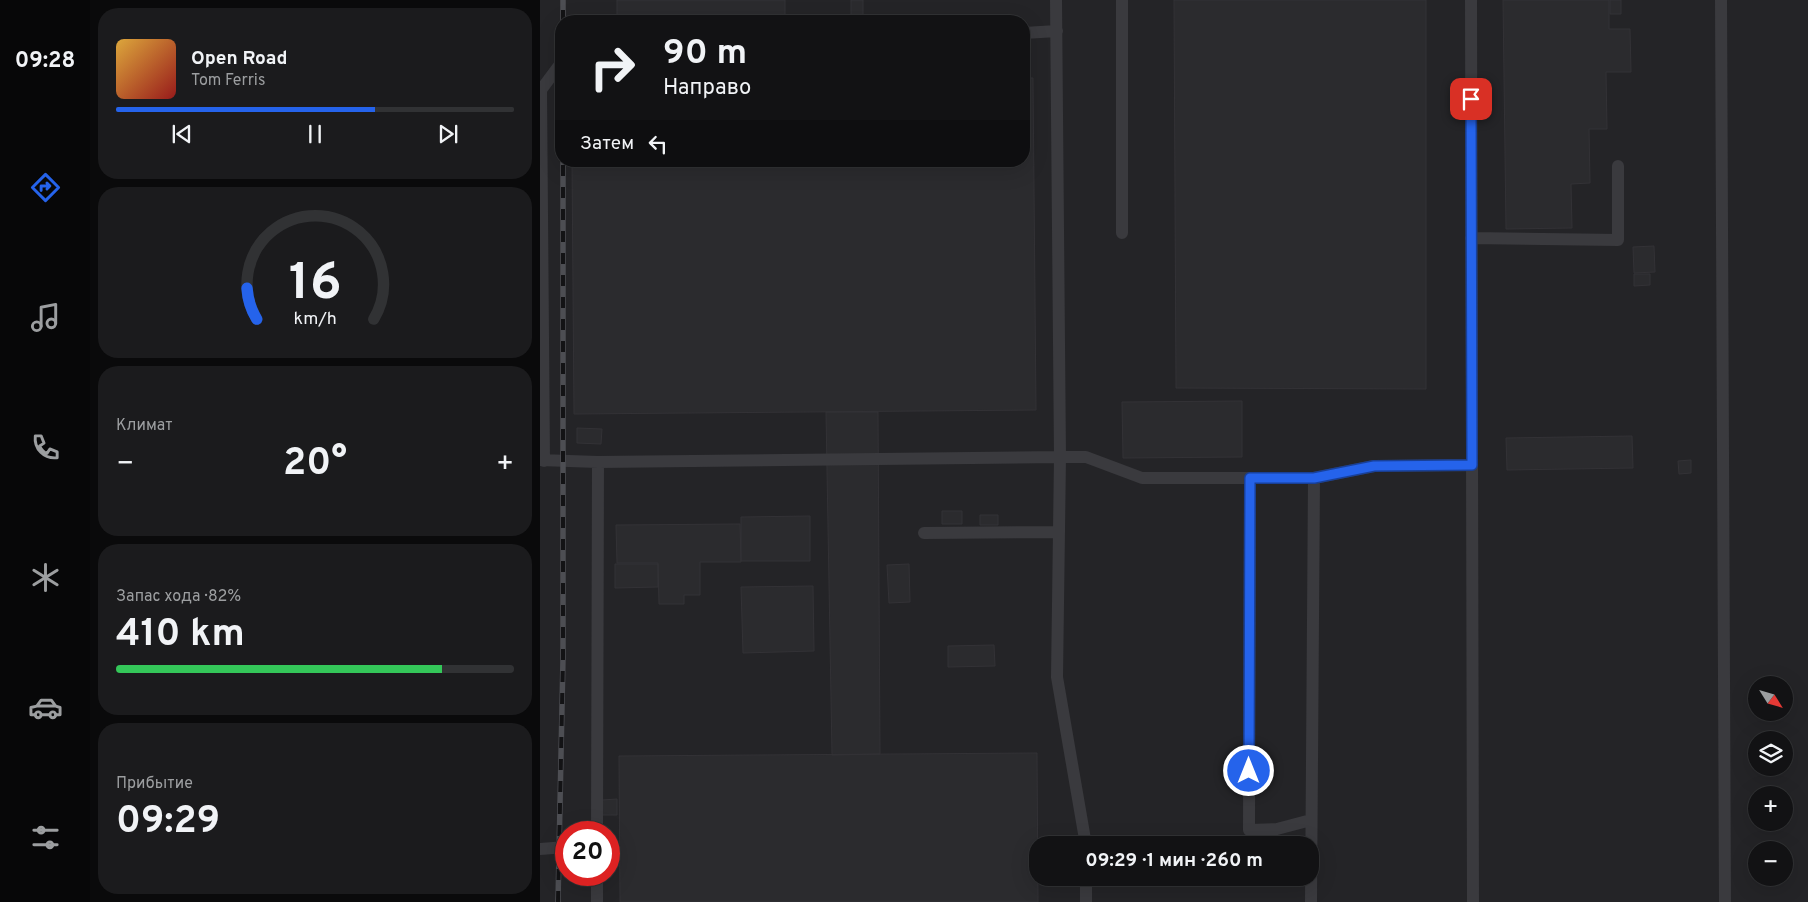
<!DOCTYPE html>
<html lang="ru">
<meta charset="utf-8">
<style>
:root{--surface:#121214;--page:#1b1b1d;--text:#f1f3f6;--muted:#9c9ea0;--line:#313234;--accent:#2563eb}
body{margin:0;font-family:Overpass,sans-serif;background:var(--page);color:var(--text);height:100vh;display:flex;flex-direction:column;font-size:19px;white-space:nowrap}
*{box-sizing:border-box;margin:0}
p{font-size:16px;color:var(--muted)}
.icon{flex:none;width:28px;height:28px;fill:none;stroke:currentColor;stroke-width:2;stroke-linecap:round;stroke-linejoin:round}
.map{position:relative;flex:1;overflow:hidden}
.side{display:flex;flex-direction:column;gap:8px;padding:8px;background:#0a0a0b;width:450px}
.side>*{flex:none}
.banner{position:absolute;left:15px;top:15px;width:475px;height:152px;border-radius:20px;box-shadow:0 5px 20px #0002,0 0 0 1px var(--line);background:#121214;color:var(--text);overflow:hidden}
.needle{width:32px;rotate:127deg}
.tools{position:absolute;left:1208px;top:676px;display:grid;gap:10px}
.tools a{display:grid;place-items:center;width:45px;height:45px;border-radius:50%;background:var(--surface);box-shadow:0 5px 20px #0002,0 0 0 1px var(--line);font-size:25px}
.speed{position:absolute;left:15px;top:821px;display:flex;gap:10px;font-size:25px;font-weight:700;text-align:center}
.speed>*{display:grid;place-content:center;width:65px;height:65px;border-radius:50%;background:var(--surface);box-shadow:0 5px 20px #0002,0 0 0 1px var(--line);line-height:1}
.speed .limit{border:8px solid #d22;background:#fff;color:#111}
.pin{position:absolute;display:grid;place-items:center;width:42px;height:42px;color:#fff;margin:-21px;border-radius:10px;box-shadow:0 2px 8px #0006}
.me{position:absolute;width:55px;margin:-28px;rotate:0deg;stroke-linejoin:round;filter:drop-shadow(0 0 4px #0008)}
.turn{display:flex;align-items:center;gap:18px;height:105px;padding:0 25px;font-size:22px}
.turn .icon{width:65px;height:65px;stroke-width:2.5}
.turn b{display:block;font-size:35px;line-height:42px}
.then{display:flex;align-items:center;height:48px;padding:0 25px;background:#0003;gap:10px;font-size:19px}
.big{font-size:38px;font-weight:700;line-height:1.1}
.side .widget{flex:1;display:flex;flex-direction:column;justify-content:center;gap:8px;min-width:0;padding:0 18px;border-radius:20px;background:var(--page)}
.side .dial{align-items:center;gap:0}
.dial svg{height:130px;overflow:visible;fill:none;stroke:var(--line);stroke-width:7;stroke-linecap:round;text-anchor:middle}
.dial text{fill:var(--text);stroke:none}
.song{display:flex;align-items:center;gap:15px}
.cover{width:60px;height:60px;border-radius:8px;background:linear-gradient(135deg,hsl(40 70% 55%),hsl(0 70% 35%))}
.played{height:5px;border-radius:2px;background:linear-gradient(90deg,var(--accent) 65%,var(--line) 65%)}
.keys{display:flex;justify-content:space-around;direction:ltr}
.heat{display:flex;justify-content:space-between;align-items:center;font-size:28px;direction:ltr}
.charge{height:8px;border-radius:4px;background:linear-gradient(90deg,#34c759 82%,var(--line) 0)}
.trip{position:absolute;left:489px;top:836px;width:290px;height:50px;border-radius:20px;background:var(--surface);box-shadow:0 5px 20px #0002,0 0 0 1px var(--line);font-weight:700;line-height:50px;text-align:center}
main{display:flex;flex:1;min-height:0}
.tabs{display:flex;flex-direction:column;width:90px;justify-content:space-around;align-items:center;background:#070708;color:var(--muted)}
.tabs .icon{width:35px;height:35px}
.tabs .on{color:var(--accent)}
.tabs b{font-size:22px;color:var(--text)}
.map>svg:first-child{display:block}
</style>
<main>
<nav class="tabs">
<b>09:28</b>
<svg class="icon on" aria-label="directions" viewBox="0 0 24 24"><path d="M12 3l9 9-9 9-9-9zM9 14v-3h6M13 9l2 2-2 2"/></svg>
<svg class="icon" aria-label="music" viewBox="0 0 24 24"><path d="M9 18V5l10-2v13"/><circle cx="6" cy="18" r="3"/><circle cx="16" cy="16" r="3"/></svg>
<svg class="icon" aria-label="phone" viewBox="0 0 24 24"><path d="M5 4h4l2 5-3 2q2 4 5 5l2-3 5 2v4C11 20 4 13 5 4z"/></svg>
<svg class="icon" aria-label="climate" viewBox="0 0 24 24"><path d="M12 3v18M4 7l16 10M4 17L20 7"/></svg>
<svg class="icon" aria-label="car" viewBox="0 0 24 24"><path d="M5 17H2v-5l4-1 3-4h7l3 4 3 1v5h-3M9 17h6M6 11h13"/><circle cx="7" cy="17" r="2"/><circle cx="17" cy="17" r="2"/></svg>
<svg class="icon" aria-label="filters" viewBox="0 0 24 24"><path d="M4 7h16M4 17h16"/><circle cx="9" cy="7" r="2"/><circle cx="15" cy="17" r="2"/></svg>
</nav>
<section class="side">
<div class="widget">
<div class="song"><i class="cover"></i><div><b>Open Road</b><p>Tom Ferris</p></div></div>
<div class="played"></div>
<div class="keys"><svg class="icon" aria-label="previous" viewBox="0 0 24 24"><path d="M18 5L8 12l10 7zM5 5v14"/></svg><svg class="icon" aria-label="pause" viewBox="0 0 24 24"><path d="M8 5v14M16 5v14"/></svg><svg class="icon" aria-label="next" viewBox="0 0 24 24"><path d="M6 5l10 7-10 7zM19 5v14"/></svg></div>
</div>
<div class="widget dial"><svg viewBox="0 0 100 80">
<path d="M14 69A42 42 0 1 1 86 69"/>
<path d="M14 69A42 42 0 0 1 8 50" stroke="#2563eb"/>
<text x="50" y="56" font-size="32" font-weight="700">16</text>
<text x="50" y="72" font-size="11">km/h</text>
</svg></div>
<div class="widget"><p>Климат</p>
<div class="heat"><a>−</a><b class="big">20°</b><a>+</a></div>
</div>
<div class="widget"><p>Запас хода · 82%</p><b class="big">410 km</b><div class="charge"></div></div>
<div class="widget"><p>Прибытие</p><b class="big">09:29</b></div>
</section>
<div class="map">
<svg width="1268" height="902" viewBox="0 0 1268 902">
<rect width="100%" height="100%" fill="#18181a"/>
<path fill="#242427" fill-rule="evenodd" d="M0,0H1268V902H0ZM21,21H484V161H21ZM1216,685H1244V712H1216ZM1216,740H1244V768H1216ZM1216,795H1244V822H1216ZM26,832H69V875H26ZM498,845H770V878H498ZM1216,850H1244V878H1216Z"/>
<path fill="#2b2b2e" stroke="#333236" d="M77,0H245V18L77,20Z
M311,0H323V21H311Z
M634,0H886V389L636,388Z
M963,0H1069V29H1090L1091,72H1066L1067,129H1049L1050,183L1031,184L1032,228L966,229Z
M1070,0H1081V14H1070Z
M484,78H493L496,410L34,414L32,161H484Z
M1114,246L1115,272L1094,273L1093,247Z
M1094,274H1110V285L1094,286Z
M702,401V457L583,458L582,402Z
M286,412H338L340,754L292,755Z
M37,428L62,429L61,444L37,443Z
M1092,436L1093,468L967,470L966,438Z
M1151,460V473L1139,474L1138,461Z
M402,511H422V524H402Z
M440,515H458V525H440Z
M270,516V561H201V517Z
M200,524L201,562H160V595H144V604H119L118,563H77L76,525Z
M75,564H118V587L75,588Z
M369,564L370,602L349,603L347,565Z
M273,586L274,651L203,653L201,587Z
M454,645L455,666L408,667V646Z
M497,753L498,902H80L79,756Z
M77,799V815H62V800Z"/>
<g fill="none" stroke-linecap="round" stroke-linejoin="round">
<path stroke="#3a3a3e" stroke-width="12" d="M582,0V233
M931,0L933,902
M1181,0L1185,902
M484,33L517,31
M931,238L1078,240V166
M0,460L58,462
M4,461L1,90L21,63
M710,478L709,830L737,829L771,820
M384,533L519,532
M57,832L58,462L520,457L516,0
M546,845L517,677L520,457H546L602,478H774L834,466L932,465
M0,849L26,847
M57,875V902
M546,902V878
M771,902L774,478"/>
<defs>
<path id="rail" d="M23,21V0
M18,902L23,658V161"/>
</defs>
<use href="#rail" stroke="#4d4e53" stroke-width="5.5"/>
<use href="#rail" stroke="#131315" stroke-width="4" stroke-dasharray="11" stroke-linecap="butt"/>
</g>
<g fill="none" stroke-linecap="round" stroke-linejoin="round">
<defs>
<path id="route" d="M709,771L710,478H774L834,466L932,465L931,99"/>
</defs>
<use href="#route" stroke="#184099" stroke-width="12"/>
<use href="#route" stroke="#2563eb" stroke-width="9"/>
</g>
</svg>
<div class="tools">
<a><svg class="needle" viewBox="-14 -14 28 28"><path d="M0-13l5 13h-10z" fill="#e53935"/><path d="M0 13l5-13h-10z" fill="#9c9ea0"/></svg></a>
<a><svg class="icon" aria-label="layers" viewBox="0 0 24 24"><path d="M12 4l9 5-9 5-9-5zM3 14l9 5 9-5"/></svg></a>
<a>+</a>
<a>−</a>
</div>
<div class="speed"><div class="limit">20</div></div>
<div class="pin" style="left:931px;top:99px;background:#d93025"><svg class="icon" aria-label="arrive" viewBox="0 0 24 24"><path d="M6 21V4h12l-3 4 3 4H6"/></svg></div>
<svg class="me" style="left:709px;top:771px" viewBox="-20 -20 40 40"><circle r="17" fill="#2563eb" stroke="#fff" stroke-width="3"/><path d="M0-11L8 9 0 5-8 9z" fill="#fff"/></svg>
<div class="trip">09:29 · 1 мин · 260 m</div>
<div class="banner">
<div class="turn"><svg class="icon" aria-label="right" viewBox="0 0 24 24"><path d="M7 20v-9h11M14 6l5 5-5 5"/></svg><div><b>90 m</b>Направо</div></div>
<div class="then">Затем<svg class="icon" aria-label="left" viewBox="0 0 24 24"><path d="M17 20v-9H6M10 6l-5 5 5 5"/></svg></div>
</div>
</div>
</main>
